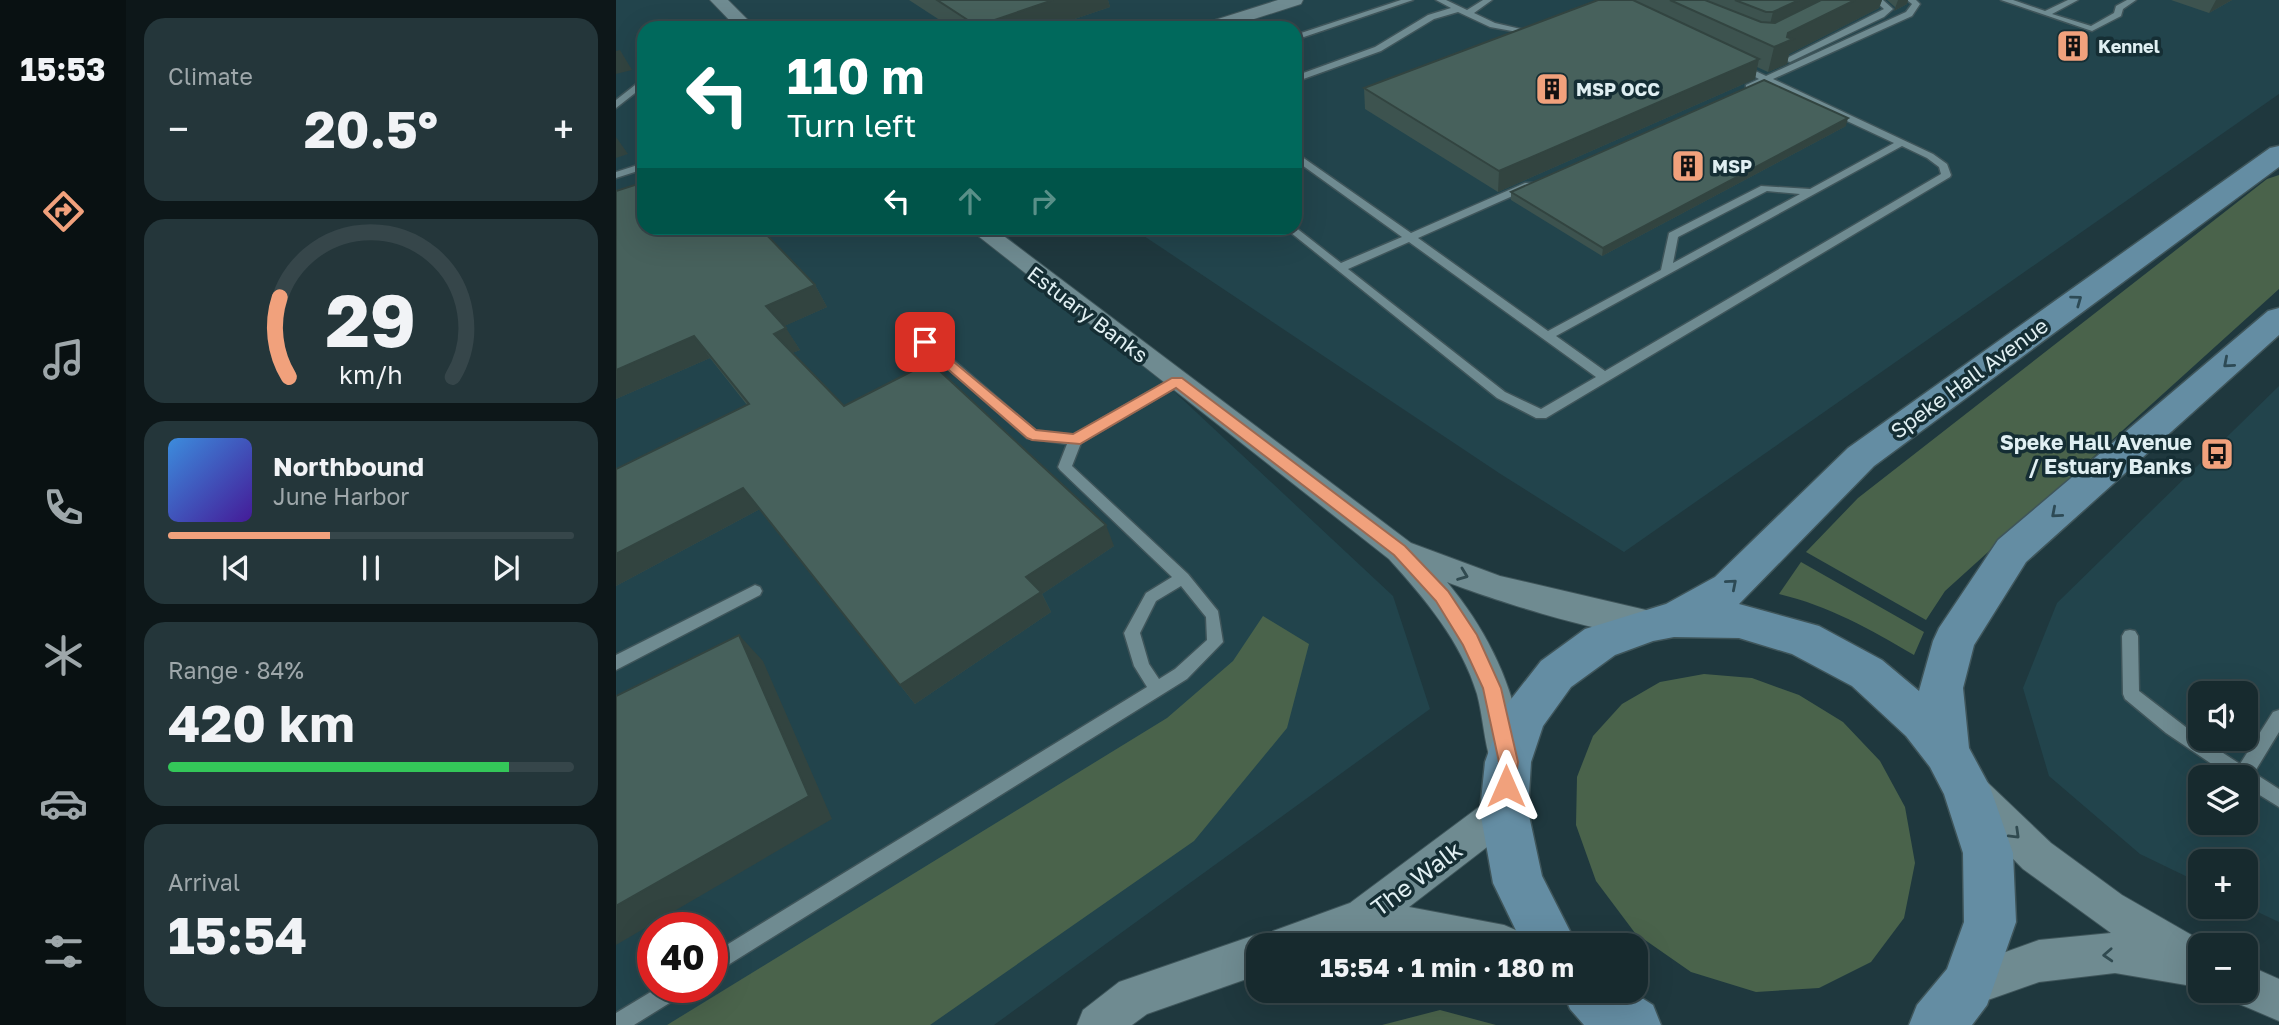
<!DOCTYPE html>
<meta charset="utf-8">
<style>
:root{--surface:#172a2e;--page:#24363a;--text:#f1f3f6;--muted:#9ea7aa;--line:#36464a;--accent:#f1a17c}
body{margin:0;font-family:"Golos Text",sans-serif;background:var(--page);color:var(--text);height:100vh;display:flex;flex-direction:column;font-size:26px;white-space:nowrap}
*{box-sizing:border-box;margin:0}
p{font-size:23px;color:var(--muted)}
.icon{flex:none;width:38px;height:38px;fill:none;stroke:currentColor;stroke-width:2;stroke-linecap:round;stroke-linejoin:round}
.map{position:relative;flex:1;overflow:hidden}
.details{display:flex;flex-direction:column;gap:18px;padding:18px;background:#0d1719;width:490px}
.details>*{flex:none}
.hud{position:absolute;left:21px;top:21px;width:665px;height:214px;border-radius:21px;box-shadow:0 7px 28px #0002,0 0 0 2px var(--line);background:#00695c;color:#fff;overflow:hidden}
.buttons{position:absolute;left:1572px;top:681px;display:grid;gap:14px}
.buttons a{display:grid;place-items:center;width:70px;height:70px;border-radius:14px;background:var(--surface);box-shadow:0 7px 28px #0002,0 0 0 2px var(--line);font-size:35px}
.speed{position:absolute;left:21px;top:912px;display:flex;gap:14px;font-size:35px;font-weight:700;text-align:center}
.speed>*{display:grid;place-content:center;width:91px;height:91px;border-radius:50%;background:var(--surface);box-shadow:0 7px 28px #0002,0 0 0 2px var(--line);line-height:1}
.speed .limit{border:10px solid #d22;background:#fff;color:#111}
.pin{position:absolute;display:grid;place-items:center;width:60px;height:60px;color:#fff;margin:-30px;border-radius:14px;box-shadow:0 4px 10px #0006}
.me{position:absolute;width:77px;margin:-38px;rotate:0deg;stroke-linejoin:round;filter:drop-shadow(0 0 5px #0008)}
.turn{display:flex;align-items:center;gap:24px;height:147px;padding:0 35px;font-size:32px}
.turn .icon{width:91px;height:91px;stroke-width:2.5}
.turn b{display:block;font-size:49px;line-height:60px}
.lanes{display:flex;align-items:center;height:66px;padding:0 35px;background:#0003;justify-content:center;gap:35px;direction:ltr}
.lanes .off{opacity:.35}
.big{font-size:52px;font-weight:700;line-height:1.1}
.details .widget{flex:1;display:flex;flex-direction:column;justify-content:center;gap:10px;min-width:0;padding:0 24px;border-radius:21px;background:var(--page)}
.details .dial{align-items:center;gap:0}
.dial svg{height:182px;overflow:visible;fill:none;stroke:var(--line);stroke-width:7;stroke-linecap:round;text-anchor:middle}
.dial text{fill:var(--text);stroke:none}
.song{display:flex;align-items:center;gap:21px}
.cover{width:84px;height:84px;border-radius:10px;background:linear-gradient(135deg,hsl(210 70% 55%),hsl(260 70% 35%))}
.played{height:7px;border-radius:4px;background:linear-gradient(90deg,var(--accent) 40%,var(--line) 40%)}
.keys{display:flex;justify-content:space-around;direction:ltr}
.heat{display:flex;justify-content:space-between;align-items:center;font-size:38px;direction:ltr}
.charge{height:10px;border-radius:5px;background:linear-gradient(90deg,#34c759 84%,var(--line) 0)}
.trip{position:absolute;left:630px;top:933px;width:402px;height:70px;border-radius:21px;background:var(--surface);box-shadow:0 7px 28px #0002,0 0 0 2px var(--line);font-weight:700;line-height:70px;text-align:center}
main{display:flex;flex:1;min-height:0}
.dock{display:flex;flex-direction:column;width:126px;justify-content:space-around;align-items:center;background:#091112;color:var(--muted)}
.dock .icon{width:49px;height:49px}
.dock .current{color:var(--accent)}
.dock b{font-size:32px;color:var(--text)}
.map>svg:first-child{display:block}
</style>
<main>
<nav class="dock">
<b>15:53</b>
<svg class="icon current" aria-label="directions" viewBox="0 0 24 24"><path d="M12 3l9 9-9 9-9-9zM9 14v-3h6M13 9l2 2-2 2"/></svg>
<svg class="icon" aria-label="music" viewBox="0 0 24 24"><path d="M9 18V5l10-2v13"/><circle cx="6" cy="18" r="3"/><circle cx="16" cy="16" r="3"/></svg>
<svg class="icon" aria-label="phone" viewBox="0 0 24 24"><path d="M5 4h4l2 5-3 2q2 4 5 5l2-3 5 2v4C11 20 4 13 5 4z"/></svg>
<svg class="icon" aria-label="climate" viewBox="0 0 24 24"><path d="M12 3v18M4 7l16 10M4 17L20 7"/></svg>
<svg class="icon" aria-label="car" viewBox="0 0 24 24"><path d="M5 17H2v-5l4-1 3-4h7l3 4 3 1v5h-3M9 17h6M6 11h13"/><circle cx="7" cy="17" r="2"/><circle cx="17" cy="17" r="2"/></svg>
<svg class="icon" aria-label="filters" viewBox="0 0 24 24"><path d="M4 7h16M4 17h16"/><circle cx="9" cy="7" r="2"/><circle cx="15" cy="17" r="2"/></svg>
</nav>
<section class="details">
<div class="widget"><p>Climate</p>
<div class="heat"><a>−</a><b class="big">20.5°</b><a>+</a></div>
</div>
<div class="widget dial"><svg viewBox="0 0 100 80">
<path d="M14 69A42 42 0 1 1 86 69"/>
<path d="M14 69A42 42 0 0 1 10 34" stroke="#f1a17c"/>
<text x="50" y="56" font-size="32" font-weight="700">29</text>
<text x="50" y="72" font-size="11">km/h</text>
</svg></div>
<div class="widget">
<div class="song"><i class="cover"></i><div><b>Northbound</b><p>June Harbor</p></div></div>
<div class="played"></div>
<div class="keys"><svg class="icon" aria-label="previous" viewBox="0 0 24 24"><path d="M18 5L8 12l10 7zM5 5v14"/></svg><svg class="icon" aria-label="pause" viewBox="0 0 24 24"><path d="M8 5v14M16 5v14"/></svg><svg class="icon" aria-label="next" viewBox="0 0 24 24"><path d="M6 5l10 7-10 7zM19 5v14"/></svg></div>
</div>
<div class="widget"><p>Range · 84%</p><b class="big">420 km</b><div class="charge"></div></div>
<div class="widget"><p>Arrival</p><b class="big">15:54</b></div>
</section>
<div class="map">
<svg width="1663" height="1025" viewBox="0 0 1663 1025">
<rect width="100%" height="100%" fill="#1f383e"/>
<path fill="#22444c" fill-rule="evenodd" d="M0,0H1663V94L1008,552L883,473L516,228H679V28H28V228H383L777,596L814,709L378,1025H0ZM37,928H96V987H37Z
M1663,386V922L1629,906V861H1584V883L1524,854L1433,776L1407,688L1441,603ZM1584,693H1629V738H1584ZM1584,777H1629V822H1584Z"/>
<path fill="#4a634b" d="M1663,175V289L1329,591L1310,620L1190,552L1242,498L1651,179Z
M1185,562L1308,632L1298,655C1254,629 1213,606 1163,594Z
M647,616L693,644L671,728L578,841L314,1025H51L551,718L617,661Z
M1088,674L1136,678L1183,695L1227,722L1264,761L1289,807L1299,863L1288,918L1255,962L1203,988L1140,992L1075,972L1019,933L980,881L960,825L961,777L977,736L1006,704L1044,682Z
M824,1010L880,1025H766Z"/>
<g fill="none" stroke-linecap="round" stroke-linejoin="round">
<defs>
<path id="lane" d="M785,0H797L679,40V35Z
M820,0H830L851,10L867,0H876L858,13L879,23L922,33L918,35L874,27L842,12L818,19L765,51L679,82V76L759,47L812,15L835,8Z
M1258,0H1267L1277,9L1268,17L1174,62L1167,60L1268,9Z
M1291,0H1300L1304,4L1296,16L1157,79L1317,154L1331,164L1335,175L1334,177L930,418H920L881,398L669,228L679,227L725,263L786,237L679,160V152L795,233L909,183H917V187L802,238L932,331L1045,270L1053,233L1145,186L1194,189L1278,143L1150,83L1136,89H1130V85L1143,79L1120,67L1127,65L1150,76L1290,12L1296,4ZM1286,146L1311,158L1323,167L1325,174L989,371L940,336ZM1151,191L1184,194L1057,263L1062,237ZM793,242L980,377L925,409L889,392L732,269Z
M1385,0H1397L1429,11L1452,0H1462L1436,14L1475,26L1498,13L1500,6L1511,0H1520L1507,9L1505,16L1476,31Z
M28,78V86L0,108V100Z
M28,163V169L0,178V172Z
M309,338L313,339L420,431L457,435L557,378H565L567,381L565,384L465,443L456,466L572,574L602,611L607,642L571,679L96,975V954L531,687L518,666L508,633L530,593L556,577L444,470L442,467L451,444L411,438L305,345L303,342ZM565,586L590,617L591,640L559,669L543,679L533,664L524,633L540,601Z
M139,585L144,587L146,591L144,595L0,670V655Z
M1514,630L1519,631L1522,636L1523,691L1584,738L1624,764L1657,712L1663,710V732L1638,773L1663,789V807L1629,786V777H1615L1550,733L1509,699L1507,694L1506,636L1509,631Z
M43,987H71L68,994L18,1025H0V1013Z"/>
<path id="street" d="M94,0H112L140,28H121Z
M662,0H687L685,4L610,28H583L586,24Z
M352,228H377L795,543L884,576L1047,614L1051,624L1047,634C1013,645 869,597 831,582C867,625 893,675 904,731C907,747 911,758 905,773L892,778L879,773C868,748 868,720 861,694C845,641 809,599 773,559Z
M1358,777L1371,782L1435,843L1506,895L1593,945H1584V984L1576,986L1499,973L1423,982L1352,1007L1337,1001L1331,986L1337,971L1423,940L1495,933L1407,869L1345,806L1340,794L1345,782Z
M888,793L901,798L907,811L901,824L793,907L888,925L902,931L908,945H778L746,939L729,945H642V975L531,1014L516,1025H461L467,1010L503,982L642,934L653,939L657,931L734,903L875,798Z
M1629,964L1663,979V1021L1614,1000L1610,990H1629Z"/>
<path id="secondary" d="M1663,146V167L1258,466L1123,604L1203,626L1266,660L1303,691L1317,641L1323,628L1382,540L1652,311L1663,308V335L1410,562L1358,645L1347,688L1353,748L1374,787L1397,853L1400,922L1371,1005L1356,1025H1293L1301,1005L1331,969L1348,922L1347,853L1328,794L1314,767L1290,736L1236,686L1176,654L1123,638L1058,637L1037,641L999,655L955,687L927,726L915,762L912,811L926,876L961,945H907L877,883L864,811L869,762L885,717L892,703L925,661L969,629L1050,604L1099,577L1232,448L1654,148Z
M946,990H1013L1037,1005L1045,1025H968L954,1009Z"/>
</defs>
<use href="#lane" stroke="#3f555a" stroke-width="3"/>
<use href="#street" stroke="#3f555a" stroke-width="2"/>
<use href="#secondary" stroke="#3f555a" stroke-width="3"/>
<use href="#lane" fill="#6f8b91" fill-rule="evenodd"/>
<use href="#street" fill="#6f8b91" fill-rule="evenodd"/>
<use href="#secondary" fill="#648da3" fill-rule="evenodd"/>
</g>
<path fill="#3d534f" d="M293,0H492L494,7L432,28H336Z
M982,0H1266L1263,8L1173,54L1171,64L1152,72L1141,67L1139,79L882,192L749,109L748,88Z
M1271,0H1292L1291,4L1278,11L1279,7Z
M1555,0H1616L1593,13Z
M1230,126L986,256L895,200V192Z
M0,191L199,285L211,307L168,326L184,350L176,353L228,406L498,546L426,594L435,612L299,704L144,509L0,586V469L131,405L94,358L0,399Z"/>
<path fill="#324440" d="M437,0H492L494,7L432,28H362L361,26Z
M1183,0H1225L1151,36L1157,12Z
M1239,0H1266L1263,8L1173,54L1171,64L1152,72L1158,47L1172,33Z
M1282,0H1292L1291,4L1278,11Z
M1600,0H1616L1593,13Z
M4,50L16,70L0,74V51Z
M1143,59L1139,79L882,192L883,171Z
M1232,118L1230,126L986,256L987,248Z
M0,137L12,154L0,158Z
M199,285L211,307L164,328L150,306Z
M170,328L184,350L171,355L158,334Z
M78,336L94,358L0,399V370Z
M127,488L144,509L0,586V554Z
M490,525L498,546L426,594L435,612L299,704L284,685L410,577Z
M123,635L147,661L216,819L0,945V906Z"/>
<path fill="#47615c" stroke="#324440" stroke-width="2" d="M321,0H437L361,26Z
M982,0H1017L1143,59L883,171L748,88Z
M1054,0H1089L1145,22L1159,23L1205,0H1239L1172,33L1171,37L1177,39L1158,47Z
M1119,0H1183L1157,12H1150Z
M1148,80L1232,118L987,248L895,192Z
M28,182V228H144L199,285L150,306L170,328L158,334L228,406L314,362L490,525L410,577L425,592L284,685L127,488L0,554V469L133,404L78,336L0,370V191Z
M123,635L193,796L0,906V696Z"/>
<defs><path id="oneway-chevron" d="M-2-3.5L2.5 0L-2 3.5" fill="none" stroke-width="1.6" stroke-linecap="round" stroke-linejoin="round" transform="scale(1.75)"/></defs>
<g stroke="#2d4a55">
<use href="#oneway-chevron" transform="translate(1461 300) rotate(-36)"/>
<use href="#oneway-chevron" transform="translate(1612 363) rotate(139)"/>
<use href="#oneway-chevron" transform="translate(1440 513) rotate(139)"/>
<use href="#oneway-chevron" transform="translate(1116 584) rotate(-41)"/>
</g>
<g stroke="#304a50">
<use href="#oneway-chevron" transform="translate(847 575) rotate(21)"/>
<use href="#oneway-chevron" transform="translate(1399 834) rotate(44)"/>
<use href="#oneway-chevron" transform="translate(1492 955) rotate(177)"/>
</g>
<path fill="#f1a17c" stroke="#9d6951" stroke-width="2" d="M309,338L420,430L457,434L556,378H566L789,546L832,591L861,635L885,688L902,762L897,793L890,795L883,793L880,786L883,762L867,688L847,645L820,601L778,555L560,388L464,444L416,440L411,438L304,345V339Z"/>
<defs>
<symbol id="building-square" viewBox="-11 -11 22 22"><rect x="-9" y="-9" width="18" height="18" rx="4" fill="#f1a17c" stroke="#152e34"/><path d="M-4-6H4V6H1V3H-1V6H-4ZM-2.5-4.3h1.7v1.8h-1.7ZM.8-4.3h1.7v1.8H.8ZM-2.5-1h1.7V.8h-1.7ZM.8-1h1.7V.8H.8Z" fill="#111"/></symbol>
<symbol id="bus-square" viewBox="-11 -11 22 22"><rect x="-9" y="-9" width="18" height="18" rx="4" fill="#f1a17c" stroke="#152e34"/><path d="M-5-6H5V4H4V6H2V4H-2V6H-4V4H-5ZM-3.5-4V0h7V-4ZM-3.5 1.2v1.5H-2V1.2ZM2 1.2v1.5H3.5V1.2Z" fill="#111"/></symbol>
</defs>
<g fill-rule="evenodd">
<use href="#building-square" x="1438" y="27" width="38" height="38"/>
<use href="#building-square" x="917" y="70" width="38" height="38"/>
<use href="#building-square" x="1053" y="147" width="38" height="38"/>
<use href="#bus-square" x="1582" y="435" width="38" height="38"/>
</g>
<g text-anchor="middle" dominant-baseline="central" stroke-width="7" stroke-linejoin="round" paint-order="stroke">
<g font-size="18" font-weight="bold" fill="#e0eff2" stroke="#152e34" text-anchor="start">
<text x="1482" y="46">Kennel</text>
<text x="960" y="89">MSP OCC</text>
<text x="1096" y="166">MSP</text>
</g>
<g font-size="21" fill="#e0eff2" stroke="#152e34">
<text transform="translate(472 314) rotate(37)">Estuary Banks</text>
<text transform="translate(1353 378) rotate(-36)">Speke Hall Avenue</text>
</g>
<g font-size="21" font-weight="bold" fill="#e0eff2" stroke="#152e34" text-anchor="end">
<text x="1576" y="442">Speke Hall Avenue<tspan x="1576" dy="24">/ Estuary Banks</tspan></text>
</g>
<g font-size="24" fill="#e0eff2" stroke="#152e34">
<text transform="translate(800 878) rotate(-37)">The Walk</text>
</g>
</g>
</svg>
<div class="buttons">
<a><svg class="icon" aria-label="sound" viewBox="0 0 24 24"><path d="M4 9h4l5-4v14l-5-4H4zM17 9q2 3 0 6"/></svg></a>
<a><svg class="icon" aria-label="layers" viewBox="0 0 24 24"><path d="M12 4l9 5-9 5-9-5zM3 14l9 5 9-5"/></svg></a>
<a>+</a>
<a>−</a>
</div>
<div class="speed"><div class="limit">40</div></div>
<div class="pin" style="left:309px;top:342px;background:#d93025"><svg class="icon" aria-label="arrive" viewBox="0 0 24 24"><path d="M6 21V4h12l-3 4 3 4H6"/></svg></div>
<svg class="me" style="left:890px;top:786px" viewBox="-20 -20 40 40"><path d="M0-17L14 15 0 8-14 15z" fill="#f1a17c" stroke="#fff" stroke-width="4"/></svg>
<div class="trip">15:54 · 1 min · 180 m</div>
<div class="hud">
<div class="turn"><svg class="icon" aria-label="left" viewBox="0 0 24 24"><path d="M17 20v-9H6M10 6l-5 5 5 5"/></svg><div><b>110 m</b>Turn left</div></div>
<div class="lanes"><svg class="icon" aria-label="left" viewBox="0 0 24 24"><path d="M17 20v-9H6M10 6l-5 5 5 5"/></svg><svg class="icon off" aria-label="ahead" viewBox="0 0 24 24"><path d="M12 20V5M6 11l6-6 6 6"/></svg><svg class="icon off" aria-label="right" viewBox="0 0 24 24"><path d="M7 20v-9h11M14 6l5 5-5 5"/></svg></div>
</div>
</div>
</main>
